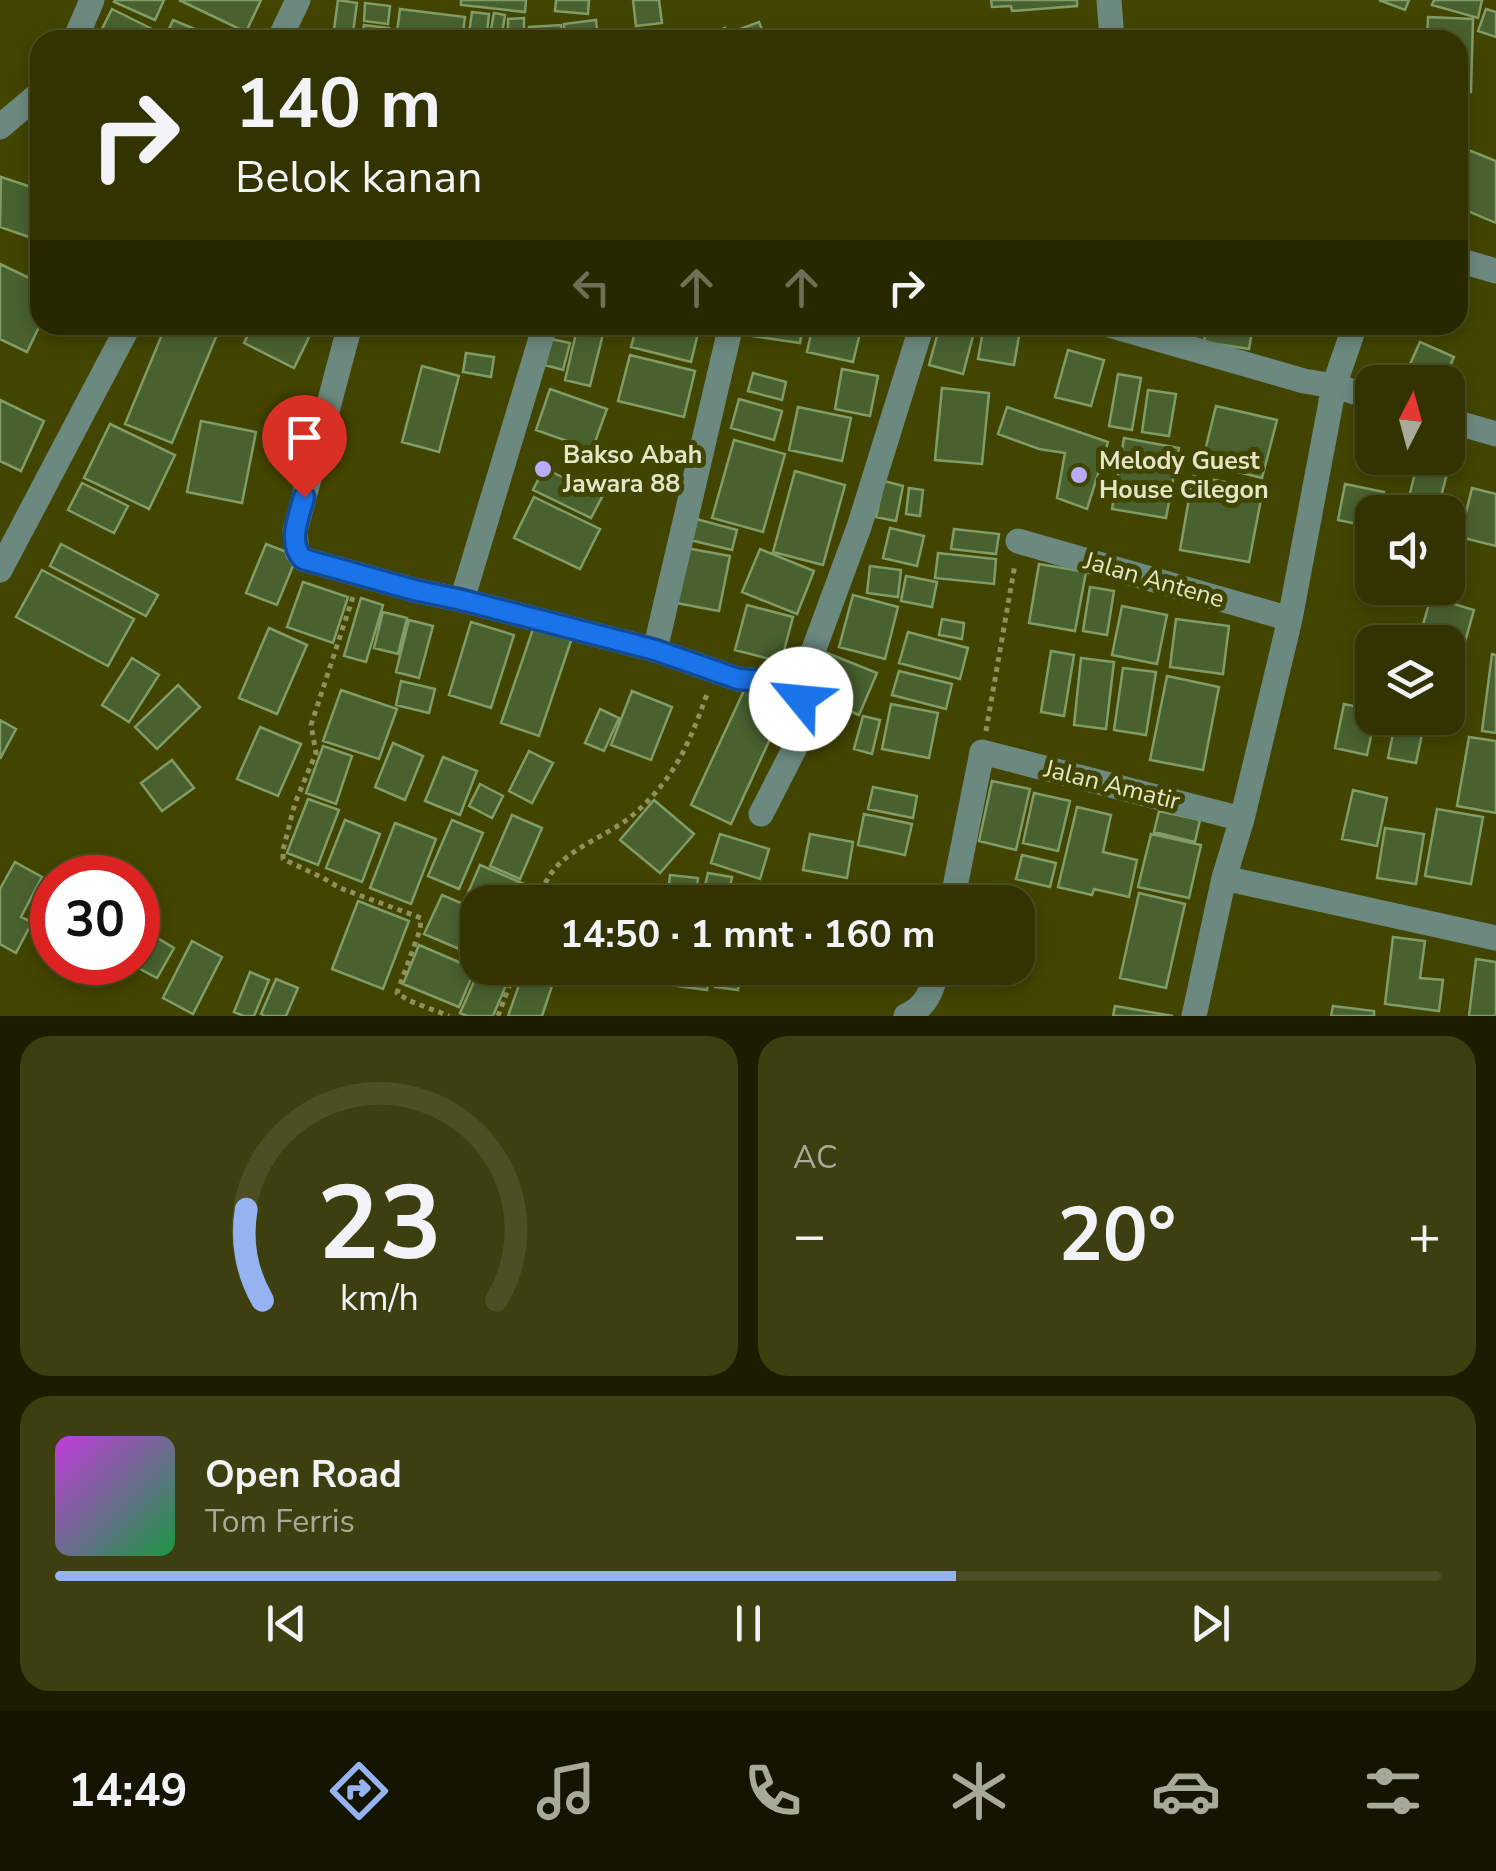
<!DOCTYPE html>
<html lang="id">
<meta charset="utf-8">
<style>
:root{--surface:#323301;--page:#3d3f10;--text:#f1f3f6;--muted:#a8aa99;--line:#4d4e23;--accent:#95b2f1}
body{margin:0;font-family:"Nunito Sans",sans-serif;background:var(--page);color:var(--text);height:100vh;display:flex;flex-direction:column;font-size:38px;white-space:nowrap}
*{box-sizing:border-box;margin:0}
p{font-size:32px;color:var(--muted)}
.icon{flex:none;width:55px;height:55px;fill:none;stroke:currentColor;stroke-width:2;stroke-linecap:round;stroke-linejoin:round}
.map{position:relative;height:1016px;overflow:hidden}
.side{display:flex;flex-direction:column;gap:20px;padding:20px;background:#1c1c01;flex:1}
.side>*{flex:none}
.guide{position:absolute;left:30px;top:30px;width:1438px;height:305px;border-radius:30px;box-shadow:0 5px 15px #0003,0 0 0 2px var(--line);background:#323301;color:var(--text);overflow:hidden}
.needle{width:65px;rotate:6deg}
.fabs{position:absolute;left:1355px;top:365px;display:grid;gap:20px}
.fabs a{display:grid;place-items:center;width:110px;height:110px;border-radius:20px;background:var(--surface);box-shadow:0 5px 15px #0003,0 0 0 2px var(--line);font-size:50px}
.speed{position:absolute;left:30px;top:855px;display:flex;gap:20px;font-size:50px;font-weight:700;text-align:center}
.speed>*{display:grid;place-content:center;width:130px;height:130px;border-radius:50%;background:var(--surface);box-shadow:0 5px 15px #0003,0 0 0 2px var(--line);line-height:1}
.speed .limit{border:15px solid #d22;background:#fff;color:#111}
.pin{position:absolute;display:grid;place-items:center;width:85px;height:85px;color:#fff;margin:-102px -42px;border-radius:50% 50% 50% 0;rotate:-45deg;box-shadow:0 0 10px #0007}
.pin .icon{rotate:45deg}
.me{position:absolute;width:110px;margin:-55px;rotate:298deg;stroke-linejoin:round;filter:drop-shadow(0 0 8px #0008)}
.turn{display:flex;align-items:center;gap:35px;height:210px;padding:0 40px;font-size:45px}
.turn .icon{width:130px;height:130px;stroke-width:2.5}
.turn b{display:block;font-size:70px;line-height:85px}
.lanes{display:flex;align-items:center;height:95px;padding:0 40px;background:#0003;justify-content:center;gap:50px;direction:ltr}
.lanes .off{opacity:.35}
.big{font-size:75px;font-weight:700;line-height:1.1}
.side .card{flex:1;display:flex;flex-direction:column;justify-content:center;gap:15px;min-width:0;padding:0 35px;border-radius:30px;background:var(--page)}
.side .dial{align-items:center;gap:0}
.dial svg{height:260px;overflow:visible;fill:none;stroke:var(--line);stroke-width:7;stroke-linecap:round;text-anchor:middle}
.dial text{fill:var(--text);stroke:none}
.song{display:flex;align-items:center;gap:30px}
.cover{width:120px;height:120px;border-radius:15px;background:linear-gradient(135deg,hsl(290 70% 55%),hsl(140 70% 35%))}
.played{height:10px;border-radius:5px;background:linear-gradient(90deg,var(--accent) 65%,var(--line) 65%)}
.keys{display:flex;justify-content:space-around;direction:ltr}
.heat{display:flex;justify-content:space-between;align-items:center;font-size:55px;direction:ltr}
.side .tiles{flex:1;display:grid;gap:20px;grid-template-columns:1fr 1fr}
.card:last-child{grid-column:span 2}
.trip{position:absolute;left:460px;top:885px;width:575px;height:100px;border-radius:30px;background:var(--surface);box-shadow:0 5px 15px #0003,0 0 0 2px var(--line);font-weight:700;line-height:100px;text-align:center}
.dock{display:flex;height:160px;justify-content:space-around;align-items:center;background:#141400;color:var(--muted)}
.dock .icon{width:70px;height:70px}
.dock .current{color:var(--accent)}
.dock b{font-size:45px;color:var(--text)}
.map>svg:first-child{display:block}
</style>
<div class="map">
<svg width="1496" height="1016" viewBox="0 0 1496 1016">
<rect width="100%" height="100%" fill="#424401"/>
<path fill="#48612f" stroke="#809c67" stroke-width="2.5" d="M115,0H164L155,20L114,2Z
M179,0H261L246,32Z
M338,0L357,3L352,40L333,37Z
M461,0H526L525,12L461,5Z
M556,0H589L588,14L555,11Z
M633,0H659L662,23L636,26Z
M991,0H1077V6L1012,11L1011,6L992,7Z
M1379,0H1409L1405,10Z
M1434,0H1482L1478,18L1432,5Z
M365,3L390,6L388,24L364,21Z
M112,9L154,30L149,40H115L100,33Z
M400,9L465,17L462,40H396Z
M1486,9L1496,12V37L1478,31Z
M472,12L489,14L486,40H468Z
M494,13L505,15L501,40H489Z
M1428,17L1473,19L1471,92H1458V40H1427Z
M524,18V40H508V19Z
M173,20L221,40H164Z
M596,20L598,40H565L564,24Z
M759,22L766,40H735L732,32Z
M364,25L389,28L388,40H362Z
M561,25L562,40H530L529,27Z
M725,28L729,40H695Z
M1461,147L1496,161V223L1458,207V154Z
M1,177L40,190V241L0,227Z
M0,264L40,283V325L27,352L0,339Z
M166,325H221L172,443L125,424Z
M253,325H289L310,335L294,368L244,343Z
M578,325L604,330L590,386L565,380Z
M637,325H700L691,362L631,347Z
M741,325H803L800,343L739,334Z
M813,325H862L853,362L807,352Z
M940,325H976L963,374L929,365Z
M984,325H1021L1014,365L978,359Z
M1207,325H1253L1249,349L1204,342Z
M551,339L570,343L563,370L545,365Z
M1420,342L1454,357L1443,382H1402Z
M1068,350L1104,360L1091,406L1055,397Z
M466,353L494,357L491,377L463,372Z
M630,355L695,371L684,417L618,401Z
M422,366L459,376L439,452L402,442Z
M842,369L878,376L870,416L835,409Z
M753,373L786,382L782,400L748,391Z
M1118,374L1141,378L1132,430L1109,426Z
M942,388L989,393L982,464L935,460Z
M550,389L607,409L592,450L536,430Z
M1148,390L1176,394L1169,436L1142,432Z
M739,399L782,411L774,440L731,428Z
M0,400L44,421L21,471L0,461Z
M1216,406L1277,420L1262,478L1202,463Z
M798,407L851,418L842,461L789,450Z
M1007,407L1108,442L1087,509L1057,498L1065,453L1039,449L998,434Z
M201,421L256,432L242,503L187,492Z
M110,424L175,455L149,509L84,478Z
M1124,438L1179,448L1166,518L1112,509Z
M734,440L785,454L763,532L712,518Z
M1418,462L1448,470L1437,512H1405Z
M544,468L602,497L591,518L533,490Z
M795,471L845,485L823,565L773,552Z
M1193,476L1263,489L1249,562L1180,550Z
M884,481L903,486L896,521L876,517Z
M82,483L128,506L114,533L68,510Z
M1345,484L1384,492L1379,512H1372V527L1338,520Z
M909,488L923,490L920,516L906,514Z
M1472,488L1496,494V546L1460,537Z
M534,497L600,529L580,569L514,538Z
M696,519L737,530L732,550L690,540Z
M890,528L924,536L917,566L883,558Z
M954,529L999,534L996,554L951,549Z
M1372,542V588H1401L1398,599L1358,587Z
M61,544L158,595L146,616L50,566Z
M266,544L297,556L277,605L246,593Z
M686,548L730,556L719,611L676,603Z
M760,549L814,571L797,614L742,592Z
M938,553L996,559L994,584L935,578Z
M1039,564L1086,572L1075,631L1029,623Z
M870,566L901,570L898,597L867,593Z
M42,570L134,619L108,666L16,617Z
M906,576L937,582L932,607L901,601Z
M303,582L348,597L333,643L287,627Z
M1090,587L1114,591L1107,635L1083,631Z
M853,595L898,607L885,659L839,647Z
M1431,597L1474,610L1463,649L1420,635Z
M361,598L383,605L366,662L344,656Z
M747,605L793,617L781,662L735,650Z
M1122,606L1167,615L1157,664L1112,655Z
M383,612L407,618L398,654L374,648Z
M942,619L964,623L962,639L939,635Z
M1176,619L1229,626L1223,674L1170,667Z
M409,620L433,626L419,678L396,672Z
M471,622L514,635L491,708L449,695Z
M535,623L573,635L539,736L501,723Z
M269,628L307,645L277,714L239,698Z
M908,632L968,648L960,679L899,663Z
M1051,651L1074,655L1064,716L1041,712Z
M827,653L877,673L859,715L810,694Z
M1492,654L1496,655V733L1482,731Z
M132,658L159,675L129,722L102,705Z
M1081,658L1114,662L1106,729L1074,725Z
M1123,668L1156,672L1146,735L1114,730Z
M899,671L952,684L946,709L892,695Z
M1167,676L1219,687L1203,770L1150,760Z
M401,681L435,689L429,713L396,705Z
M747,684L787,702L731,824L691,805Z
M178,685L200,707L157,749L135,727Z
M341,690L397,709L379,759L323,741Z
M632,691L672,707L651,760L611,745Z
M891,704L938,713L929,758L882,749Z
M1344,704L1372,710V718H1375L1367,755L1335,748Z
M600,709L619,718L604,751L585,743Z
M863,716L880,720L872,754L854,749Z
M0,720L16,729L0,759Z
M1395,724L1423,729L1416,763L1388,758Z
M260,727L301,744L278,796L237,779Z
M1469,737L1496,741V813L1457,806Z
M393,743L423,756L405,800L375,787Z
M323,746L352,756L336,804L306,793Z
M529,751L553,763L532,803L509,791Z
M443,757L477,771L460,815L425,801Z
M172,760L194,788L162,811L141,783Z
M992,781L1030,789L1016,850L979,841Z
M480,784L503,796L492,818L469,806Z
M873,787L917,796L913,818L868,809Z
M1353,790L1387,798L1377,846L1342,839Z
M1034,793L1070,801L1058,851L1023,843Z
M308,799L339,810L318,865L287,853Z
M654,800L694,834L660,873L620,840Z
M1077,807L1111,815L1103,852L1137,860L1129,897L1094,889L1092,895L1058,887Z
M1437,809L1483,817L1471,884L1425,876Z
M1159,811L1200,820L1195,842L1154,832Z
M864,814L912,824L905,855L858,845Z
M512,815L542,828L520,879L490,866Z
M345,820L380,834L362,882L326,868Z
M452,820L483,833L459,889L428,876Z
M395,823L436,839L411,904L370,888Z
M1385,828L1424,834L1416,884L1377,878Z
M720,834L769,849L760,879L711,863Z
M810,834L853,842L847,878L803,870Z
M1151,834L1201,845L1189,898L1138,887Z
M1022,855L1056,863L1050,887L1016,879Z
M15,862L42,877L21,917L32,922L16,953L0,944V889Z
M480,865L524,884L516,902H485L467,895Z
M708,873L732,877L727,902H701Z
M670,875L698,878L696,902H667Z
M836,886L870,896L868,902H831Z
M877,886L919,896L918,902H873Z
M1139,893L1185,904L1166,988L1120,978Z
M442,895L478,910V957L424,934Z
M358,901L409,921L383,989L332,969Z
M1018,911L1034,914L1028,949L1018,947Z
M149,933L174,948L157,978L131,964L138,962V952Z
M1393,937L1425,941L1420,978L1443,980L1439,1011L1385,1004Z
M192,941L222,957L193,1014L163,998Z
M419,945L475,969L459,1007L403,984Z
M1476,959L1496,962V1016H1469Z
M480,968L509,978L493,1016H467L460,1013Z
M525,968L555,977L542,1016H508Z
M672,968H710L707,990L669,985Z
M718,968H741L738,990L715,987Z
M948,968H1017L1014,984L947,972Z
M250,972L269,980L254,1016H244L234,1012Z
M276,979L298,988L286,1016H265L261,1014Z
M1115,1006L1173,1016H1113Z
M1333,1006L1374,1011V1016H1331Z"/>
<g fill="none" stroke-linecap="round" stroke-linejoin="round">
<path stroke="#8e905e" stroke-width="5" stroke-dasharray="5 5" stroke-linecap="butt" d="M353,597L311,725L316,753L295,803L283,850V859L323,878L340,888L421,918L420,930L397,993L410,1001L449,1016
M986,731L1015,564
M539,902C542,895 543,887 547,880C564,848 608,837 634,814C675,778 689,744 707,694
M498,1016L516,968"/>
<path stroke="#6c897f" stroke-width="25" d="M1109,0L1112,40
M75,40L92,0
M279,40L298,0
M0,127L40,93
M1458,260L1496,271
M350,325L295,531L297,552L303,559L414,590L462,600L655,650L738,679L801,684
M1109,325L1304,381L1334,386L1372,397
M1448,420L1496,434
M1018,541L1290,619
M0,570L129,325
M462,600L545,325
M655,650L731,325
M761,814L806,726C806,712 801,699 801,684L859,527L922,325
M1224,878L1496,938
M952,902L982,752L1242,819
M906,1016C928,1006 932,989 938,968
M1194,1016L1224,878L1242,819L1290,619L1334,386L1355,325"/>
</g>
<g fill="none" stroke-linecap="round" stroke-linejoin="round">
<defs>
<path id="route" d="M304,497C299,517 287,542 303,559L414,590L462,600L655,650L738,679L801,684V699"/>
</defs>
<use href="#route" stroke="#114b97" stroke-width="25"/>
<use href="#route" stroke="#1a73e8" stroke-width="18"/>
</g>
<g fill="#b8abf7" stroke="#424401" stroke-width="4">
<circle cx="543" cy="469" r="10"/>
<circle cx="1079" cy="475" r="10"/>
</g>
<g text-anchor="middle" dominant-baseline="central" stroke-width="10" stroke-linejoin="round" paint-order="stroke">
<g font-size="25" font-weight="bold" fill="#e3e6c7" stroke="#424401" text-anchor="start">
<text x="563" y="455">Bakso Abah<tspan x="563" dy="29">Jawara 88</tspan></text>
<text x="1099" y="461">Melody Guest<tspan x="1099" dy="29">House Cilegon</tspan></text>
</g>
<g font-size="25" fill="#e3e6c7" stroke="#424401">
<text transform="translate(1154 580) rotate(16)">Jalan Antene</text>
<text transform="translate(1112 785) rotate(14)">Jalan Amatir</text>
</g>
</g>
</svg>
<div class="fabs">
<a><svg class="needle" viewBox="-14 -14 28 28"><path d="M0-13l5 13h-10z" fill="#e53935"/><path d="M0 13l5-13h-10z" fill="#a8aa99"/></svg></a>
<a><svg class="icon" aria-label="sound" viewBox="0 0 24 24"><path d="M4 9h4l5-4v14l-5-4H4zM17 9q2 3 0 6"/></svg></a>
<a><svg class="icon" aria-label="layers" viewBox="0 0 24 24"><path d="M12 4l9 5-9 5-9-5zM3 14l9 5 9-5"/></svg></a>
</div>
<div class="speed"><div class="limit">30</div></div>
<div class="pin" style="left:304px;top:497px;background:#d93025"><svg class="icon" aria-label="arrive" viewBox="0 0 24 24"><path d="M6 21V4h12l-3 4 3 4H6"/></svg></div>
<svg class="me" style="left:801px;top:699px" viewBox="-20 -20 40 40"><circle r="19" fill="#fff"/><path d="M0-13L10 11 0 6-10 11z" fill="#1a73e8"/></svg>
<div class="trip">14:50 · 1 mnt · 160 m</div>
<div class="guide">
<div class="turn"><svg class="icon" aria-label="right" viewBox="0 0 24 24"><path d="M7 20v-9h11M14 6l5 5-5 5"/></svg><div><b>140 m</b>Belok kanan</div></div>
<div class="lanes"><svg class="icon off" aria-label="left" viewBox="0 0 24 24"><path d="M17 20v-9H6M10 6l-5 5 5 5"/></svg><svg class="icon off" aria-label="ahead" viewBox="0 0 24 24"><path d="M12 20V5M6 11l6-6 6 6"/></svg><svg class="icon off" aria-label="ahead" viewBox="0 0 24 24"><path d="M12 20V5M6 11l6-6 6 6"/></svg><svg class="icon" aria-label="right" viewBox="0 0 24 24"><path d="M7 20v-9h11M14 6l5 5-5 5"/></svg></div>
</div>
</div>
<section class="side">
<div class="tiles">
<div class="card dial"><svg viewBox="0 0 100 80">
<path d="M14 69A42 42 0 1 1 86 69"/>
<path d="M14 69A42 42 0 0 1 9 41" stroke="#95b2f1"/>
<text x="50" y="56" font-size="32" font-weight="700">23</text>
<text x="50" y="72" font-size="11">km/h</text>
</svg></div>
<div class="card"><p>AC</p>
<div class="heat"><a>−</a><b class="big">20°</b><a>+</a></div>
</div>
<div class="card">
<div class="song"><i class="cover"></i><div><b>Open Road</b><p>Tom Ferris</p></div></div>
<div class="played"></div>
<div class="keys"><svg class="icon" aria-label="previous" viewBox="0 0 24 24"><path d="M18 5L8 12l10 7zM5 5v14"/></svg><svg class="icon" aria-label="pause" viewBox="0 0 24 24"><path d="M8 5v14M16 5v14"/></svg><svg class="icon" aria-label="next" viewBox="0 0 24 24"><path d="M6 5l10 7-10 7zM19 5v14"/></svg></div>
</div>
</div>
</section>
<nav class="dock">
<b>14:49</b>
<svg class="icon current" aria-label="directions" viewBox="0 0 24 24"><path d="M12 3l9 9-9 9-9-9zM9 14v-3h6M13 9l2 2-2 2"/></svg>
<svg class="icon" aria-label="music" viewBox="0 0 24 24"><path d="M9 18V5l10-2v13"/><circle cx="6" cy="18" r="3"/><circle cx="16" cy="16" r="3"/></svg>
<svg class="icon" aria-label="phone" viewBox="0 0 24 24"><path d="M5 4h4l2 5-3 2q2 4 5 5l2-3 5 2v4C11 20 4 13 5 4z"/></svg>
<svg class="icon" aria-label="climate" viewBox="0 0 24 24"><path d="M12 3v18M4 7l16 10M4 17L20 7"/></svg>
<svg class="icon" aria-label="car" viewBox="0 0 24 24"><path d="M5 17H2v-5l4-1 3-4h7l3 4 3 1v5h-3M9 17h6M6 11h13"/><circle cx="7" cy="17" r="2"/><circle cx="17" cy="17" r="2"/></svg>
<svg class="icon" aria-label="filters" viewBox="0 0 24 24"><path d="M4 7h16M4 17h16"/><circle cx="9" cy="7" r="2"/><circle cx="15" cy="17" r="2"/></svg>
</nav>
